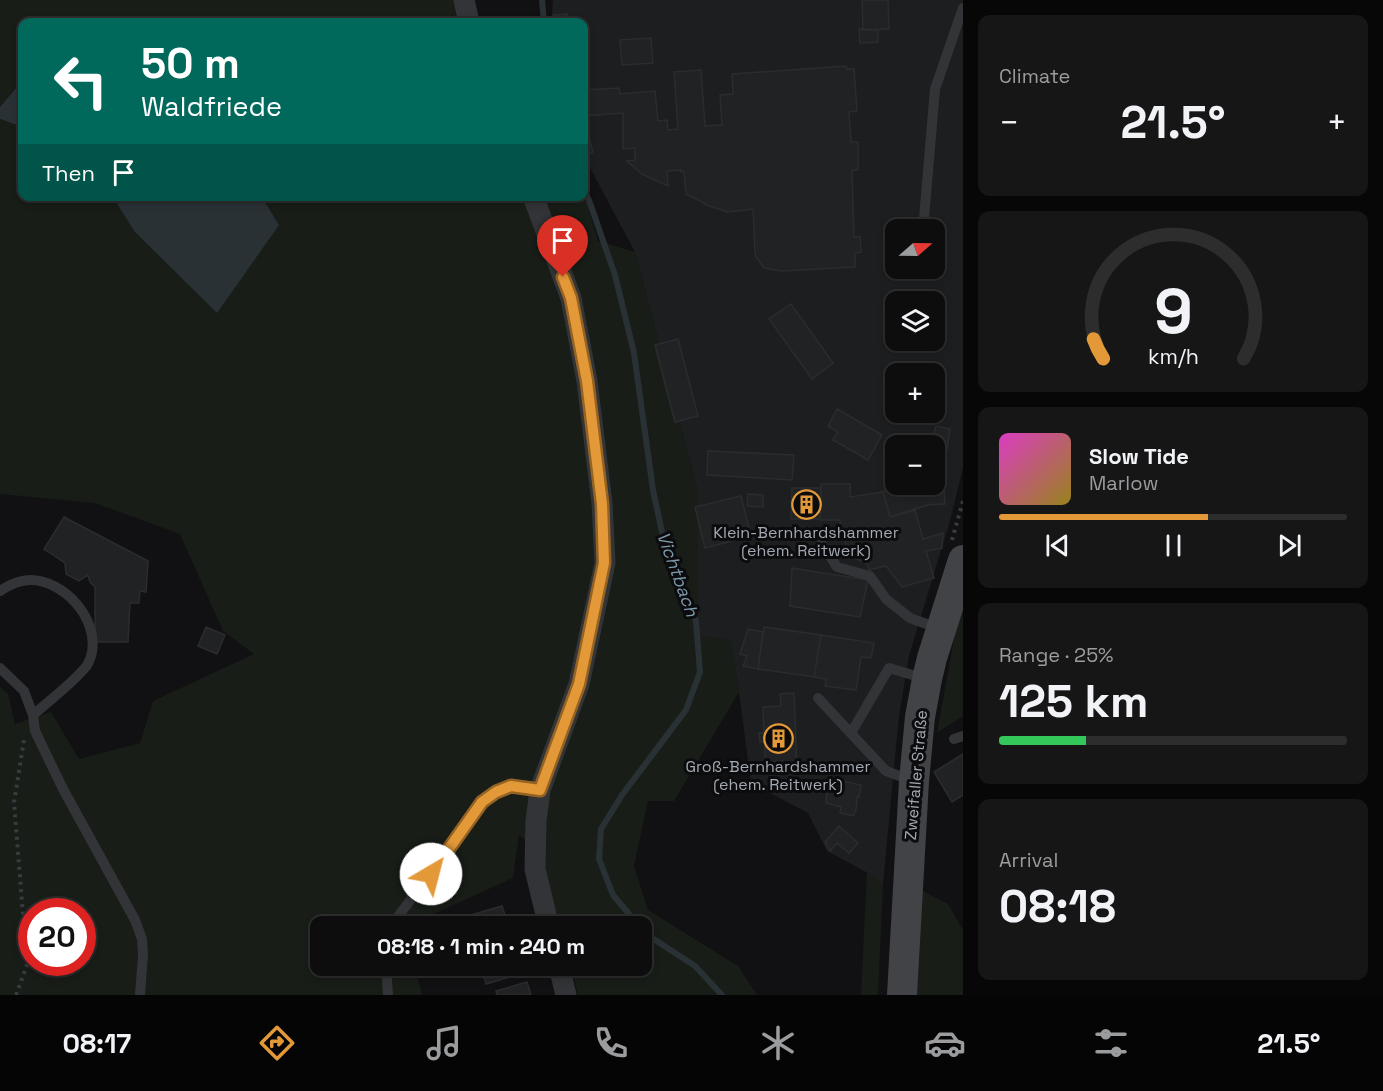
<!DOCTYPE html>
<meta charset="utf-8">
<style>
:root{--surface:#0d0d0e;--page:#161617;--text:#f1f3f6;--muted:#9a9c9e;--line:#2d2d2e;--accent:#e49938}
body{margin:0;font-family:"Space Grotesk",sans-serif;background:var(--page);color:var(--text);height:100vh;display:flex;flex-direction:column;font-size:22px;white-space:nowrap}
*{box-sizing:border-box;margin:0}
p{font-size:20px;color:var(--muted)}
.icon{flex:none;width:33px;height:33px;fill:none;stroke:currentColor;stroke-width:2;stroke-linecap:round;stroke-linejoin:round}
.map{position:relative;flex:1;overflow:hidden}
.panel{display:flex;flex-direction:column;gap:15px;padding:15px;background:#070708;width:420px}
.panel>*{flex:none}
.guide{position:absolute;left:18px;top:18px;width:570px;height:183px;border-radius:12px;box-shadow:0 3px 9px #0003,0 0 0 2px var(--line);background:#00695c;color:#fff;overflow:hidden}
.needle{width:39px;rotate:70deg}
.fabs{position:absolute;left:885px;top:219px;display:grid;gap:12px}
.fabs a{display:grid;place-items:center;width:60px;height:60px;border-radius:12px;background:var(--surface);box-shadow:0 3px 9px #0003,0 0 0 2px var(--line);font-size:30px}
.speed{position:absolute;left:18px;top:898px;display:flex;gap:12px;font-size:30px;font-weight:700;text-align:center}
.speed>*{display:grid;place-content:center;width:78px;height:78px;border-radius:50%;background:var(--surface);box-shadow:0 3px 9px #0003,0 0 0 2px var(--line);line-height:1}
.speed .limit{border:9px solid #d22;background:#fff;color:#111}
.pin{position:absolute;display:grid;place-items:center;width:51px;height:51px;color:#fff;margin:-62px -26px;border-radius:50% 50% 50% 0;rotate:-45deg;box-shadow:0 0 6px #0007}
.pin .icon{rotate:45deg}
.me{position:absolute;width:66px;margin:-33px;rotate:37deg;stroke-linejoin:round;filter:drop-shadow(0 0 4px #0008)}
.turn{display:flex;align-items:center;gap:21px;height:126px;padding:0 24px;font-size:27px}
.turn .icon{width:78px;height:78px;stroke-width:2.5}
.turn b{display:block;font-size:42px;line-height:51px}
.then{display:flex;align-items:center;height:57px;padding:0 24px;background:#0003;gap:12px;font-size:22px}
.big{font-size:45px;font-weight:600;line-height:1.1}
.panel .tile{flex:1;display:flex;flex-direction:column;justify-content:center;gap:9px;min-width:0;padding:0 21px;border-radius:12px;background:var(--page)}
.panel .dial{align-items:center;gap:0}
.dial svg{height:156px;overflow:visible;fill:none;stroke:var(--line);stroke-width:7;stroke-linecap:round;text-anchor:middle}
.dial text{fill:var(--text);stroke:none}
.song{display:flex;align-items:center;gap:18px}
.cover{width:72px;height:72px;border-radius:9px;background:linear-gradient(135deg,hsl(310 70% 55%),hsl(50 70% 35%))}
.played{height:6px;border-radius:3px;background:linear-gradient(90deg,var(--accent) 60%,var(--line) 60%)}
.keys{display:flex;justify-content:space-around;direction:ltr}
.heat{display:flex;justify-content:space-between;align-items:center;font-size:33px;direction:ltr}
.charge{height:9px;border-radius:4px;background:linear-gradient(90deg,#34c759 25%,var(--line) 0)}
.trip{position:absolute;left:310px;top:916px;width:342px;height:60px;border-radius:12px;background:var(--surface);box-shadow:0 3px 9px #0003,0 0 0 2px var(--line);font-weight:600;line-height:60px;text-align:center}
.menu{display:flex;height:96px;justify-content:space-around;align-items:center;background:#050506;color:var(--muted)}
.menu .icon{width:42px;height:42px}
.menu .on{color:var(--accent)}
.menu b{font-size:27px;color:var(--text)}
main{display:flex;flex:1;min-height:0}
.map>svg:first-child{display:block}
</style>
<main>
<div class="map">
<svg width="963" height="995" viewBox="0 0 963 995">
<rect width="100%" height="100%" fill="#111113"/>
<path fill="#1d1e20" fill-rule="evenodd" d="M553,0H963V468L950,521L909,656L899,716L883,884L866,872L827,851L808,813L751,783L739,692L730,640L698,636V493L635,252L588,164L584,149V22H553L552,12ZM896,230H934V268H896ZM896,302H934V340H896ZM896,374H934V412H896ZM896,446H934V484H896Z"/>
<path fill="#181d18" fill-rule="evenodd" d="M0,0H466L476,22H22V81L0,107Z
M0,119L22,127V196L113,197L134,231L279,225L262,197L584,196V192L598,241L635,252L698,493V636L730,639L739,692L674,801H648L634,866L648,910L738,966L757,995H578L571,966H642V927H560L541,853L519,835L513,878L405,927H321V966H415L422,995H0V687L8,694L15,724L51,712L79,759L140,743L153,701L254,654L223,631L180,534L95,503L0,494ZM32,912H82V963H32Z
M963,601V716L937,733L958,617Z
M867,872L883,884L878,995H861Z
M921,890L948,904L963,930V995H912Z"/>
<path fill="#293135" d="M22,81V127L0,119V107Z
M113,197H262L279,225L217,313L134,231Z"/>
<g fill="none" stroke-linecap="round" stroke-linejoin="round">
<path stroke="#293135" stroke-width="6" d="M542,0L544,22
M584,189L590,203L615,275L634,353L653,490L666,551L696,621L700,672L686,710L622,795L601,829L599,859L613,895L640,927
M642,930L646,934L695,966L722,995"/>
</g>
<path fill="#212224" stroke="#2b2c2f" stroke-width="1.5" d="M862,0H888L889,29L863,30Z
M567,14L569,22H554L553,15Z
M859,29L878,30V42L860,43Z
M651,38L653,63L622,65L620,40Z
M846,66L847,69H854L857,111L849,112L851,142H858V170H852L854,237H860L861,252L855,253V267L781,271L764,268L756,257L755,252L753,209L728,212L706,205V204L686,194L684,172H681V170L667,171L668,186L642,174L627,161L635,160V148L623,149V113L584,116V90L619,88L620,94L655,91L658,121L667,120L668,130L678,129L674,72L701,70L705,126L722,125L720,95L733,94L732,74Z
M584,118L593,152L586,155L584,149Z
M791,304L833,363L812,379L769,319Z
M678,339L698,416L675,422L655,345Z
M837,409L882,435L868,460L833,440L838,432L828,426Z
M936,426L950,429L943,476L945,504L928,505L890,517L883,492L885,490L896,449V484H934V446H930Z
M898,440L923,446H896Z
M708,451L794,455L792,480L707,475Z
M821,484H850V497L883,492L890,517L915,510L923,539L943,533L942,548L926,551L934,578L902,587L886,566L869,570L867,564L851,556L842,535L845,533L839,520H820Z
M792,488H821L820,519H791Z
M748,494L763,495V507L747,506Z
M741,496L751,536L705,548L695,507Z
M64,517L148,561L146,592L140,591L139,603H130L128,642H95V587L90,582L88,575L79,581L66,574L65,563L44,549Z
M792,568L868,580L860,617L790,606Z
M206,627L225,635L217,654L198,646Z
M764,627L821,635L814,677L758,669Z
M748,629L763,632L758,669L743,666L747,656L740,654Z
M821,635L874,643L871,658L861,657L856,690L825,686L826,679L814,677Z
M794,693L797,773H783L782,761L765,762V742H760L759,733H764L763,707L781,706L780,694Z
M963,754V795L952,802L934,772Z
M828,778L861,785L859,797H857L856,810L853,816L840,813L841,807L826,803Z
M839,826L858,843L849,853L837,843L830,851L825,842Z
M502,906L509,927H475L471,915Z
M481,966H521L523,973L486,984Z
M527,982L531,995H497L496,991Z"/>
<g fill="none" stroke-linecap="round" stroke-linejoin="round">
<path stroke="#393b3e" stroke-width="4" stroke-dasharray="3 4.5" stroke-linecap="butt" d="M952,540L963,501
M16,995L27,965L14,802L24,740"/>
<path stroke="#333437" stroke-width="10" d="M923,230L935,89L963,8
M822,544L837,567L870,576L886,599L910,618L940,629
M0,591C9,585 18,580 30,580C64,580 98,618 92,652C91,657 88,665 84,669C69,686 50,700 33,715
M0,668L24,691L33,715L35,731L63,789L135,920L142,939L143,955L140,995
M818,698L886,771L913,781
M851,733L889,668L926,679
M954,739L963,736
M390,927L444,856L482,802L496,792L511,786L540,790
M386,966L388,995"/>
<path stroke="#333437" stroke-width="21" d="M464,0L469,22
M533,196L571,298L587,381L602,503L605,563L579,684L540,790L536,821L535,869L549,927
M559,966L566,995"/>
<path stroke="#414347" stroke-width="30" d="M902,995L914,781L920,717L927,679L932,658L963,560"/>
</g>
<g fill="none" stroke-linecap="round" stroke-linejoin="round">
<defs>
<path id="route" d="M431,874L482,802L496,792L511,786L540,790L579,684L604,563L602,504L587,381L571,298L563,277"/>
</defs>
<use href="#route" stroke="#946324" stroke-width="15"/>
<use href="#route" stroke="#e49938" stroke-width="10"/>
</g>
<defs>
<symbol id="building-ring" viewBox="-11 -11 22 22"><circle r="9.5" fill="#0c0c0e" stroke="#e49938" stroke-width="1.5"/><path d="M-4-6H4V6H1V3H-1V6H-4ZM-2.5-4.3h1.7v1.8h-1.7ZM.8-4.3h1.7v1.8H.8ZM-2.5-1h1.7V.8h-1.7ZM.8-1h1.7V.8H.8Z" fill="#e49938"/></symbol>
</defs>
<g fill-rule="evenodd">
<use href="#building-ring" x="790" y="488" width="33" height="33"/>
<use href="#building-ring" x="762" y="722" width="33" height="33"/>
</g>
<g text-anchor="middle" dominant-baseline="central" stroke-width="6" stroke-linejoin="round" paint-order="stroke">
<g font-size="16" fill="#a4aab2" stroke="#0c0c0e">
<text x="806" y="532">Klein-Bernhardshammer<tspan x="806" dy="18">(ehem. Reitwerk)</tspan></text>
<text x="778" y="766">Groß-Bernhardshammer<tspan x="778" dy="18">(ehem. Reitwerk)</tspan></text>
</g>
<g font-size="16" fill="#a4aab2" stroke="#0c0c0e">
<text transform="translate(916 775) rotate(-85)">Zweifaller Straße</text>
</g>
<g font-size="18" font-style="italic" fill="#7c9aab" stroke="#0c0c0e">
<text transform="translate(678 574) rotate(70)">Vichtbach</text>
</g>
</g>
</svg>
<div class="fabs">
<a><svg class="needle" viewBox="-14 -14 28 28"><path d="M0-13l5 13h-10z" fill="#e53935"/><path d="M0 13l5-13h-10z" fill="#9a9c9e"/></svg></a>
<a><svg class="icon" aria-label="layers" viewBox="0 0 24 24"><path d="M12 4l9 5-9 5-9-5zM3 14l9 5 9-5"/></svg></a>
<a>+</a>
<a>−</a>
</div>
<div class="speed"><div class="limit">20</div></div>
<div class="pin" style="left:563px;top:277px;background:#d93025"><svg class="icon" aria-label="arrive" viewBox="0 0 24 24"><path d="M6 21V4h12l-3 4 3 4H6"/></svg></div>
<svg class="me" style="left:431px;top:874px" viewBox="-20 -20 40 40"><circle r="19" fill="#fff"/><path d="M0-13L10 11 0 6-10 11z" fill="#e49938"/></svg>
<div class="trip">08:18 · 1 min · 240 m</div>
<div class="guide">
<div class="turn"><svg class="icon" aria-label="left" viewBox="0 0 24 24"><path d="M17 20v-9H6M10 6l-5 5 5 5"/></svg><div><b>50 m</b>Waldfriede</div></div>
<div class="then">Then<svg class="icon" aria-label="arrive" viewBox="0 0 24 24"><path d="M6 21V4h12l-3 4 3 4H6"/></svg></div>
</div>
</div>
<section class="panel">
<div class="tile"><p>Climate</p>
<div class="heat"><a>−</a><b class="big">21.5°</b><a>+</a></div>
</div>
<div class="tile dial"><svg viewBox="0 0 100 80">
<path d="M14 69A42 42 0 1 1 86 69"/>
<path d="M14 69A42 42 0 0 1 9 59" stroke="#e49938"/>
<text x="50" y="56" font-size="32" font-weight="700">9</text>
<text x="50" y="72" font-size="11">km/h</text>
</svg></div>
<div class="tile">
<div class="song"><i class="cover"></i><div><b>Slow Tide</b><p>Marlow</p></div></div>
<div class="played"></div>
<div class="keys"><svg class="icon" aria-label="previous" viewBox="0 0 24 24"><path d="M18 5L8 12l10 7zM5 5v14"/></svg><svg class="icon" aria-label="pause" viewBox="0 0 24 24"><path d="M8 5v14M16 5v14"/></svg><svg class="icon" aria-label="next" viewBox="0 0 24 24"><path d="M6 5l10 7-10 7zM19 5v14"/></svg></div>
</div>
<div class="tile"><p>Range · 25%</p><b class="big">125 km</b><div class="charge"></div></div>
<div class="tile"><p>Arrival</p><b class="big">08:18</b></div>
</section>
</main>
<nav class="menu">
<b>08:17</b>
<svg class="icon on" aria-label="directions" viewBox="0 0 24 24"><path d="M12 3l9 9-9 9-9-9zM9 14v-3h6M13 9l2 2-2 2"/></svg>
<svg class="icon" aria-label="music" viewBox="0 0 24 24"><path d="M9 18V5l10-2v13"/><circle cx="6" cy="18" r="3"/><circle cx="16" cy="16" r="3"/></svg>
<svg class="icon" aria-label="phone" viewBox="0 0 24 24"><path d="M5 4h4l2 5-3 2q2 4 5 5l2-3 5 2v4C11 20 4 13 5 4z"/></svg>
<svg class="icon" aria-label="climate" viewBox="0 0 24 24"><path d="M12 3v18M4 7l16 10M4 17L20 7"/></svg>
<svg class="icon" aria-label="car" viewBox="0 0 24 24"><path d="M5 17H2v-5l4-1 3-4h7l3 4 3 1v5h-3M9 17h6M6 11h13"/><circle cx="7" cy="17" r="2"/><circle cx="17" cy="17" r="2"/></svg>
<svg class="icon" aria-label="filters" viewBox="0 0 24 24"><path d="M4 7h16M4 17h16"/><circle cx="9" cy="7" r="2"/><circle cx="15" cy="17" r="2"/></svg>
<b>21.5°</b>
</nav>
